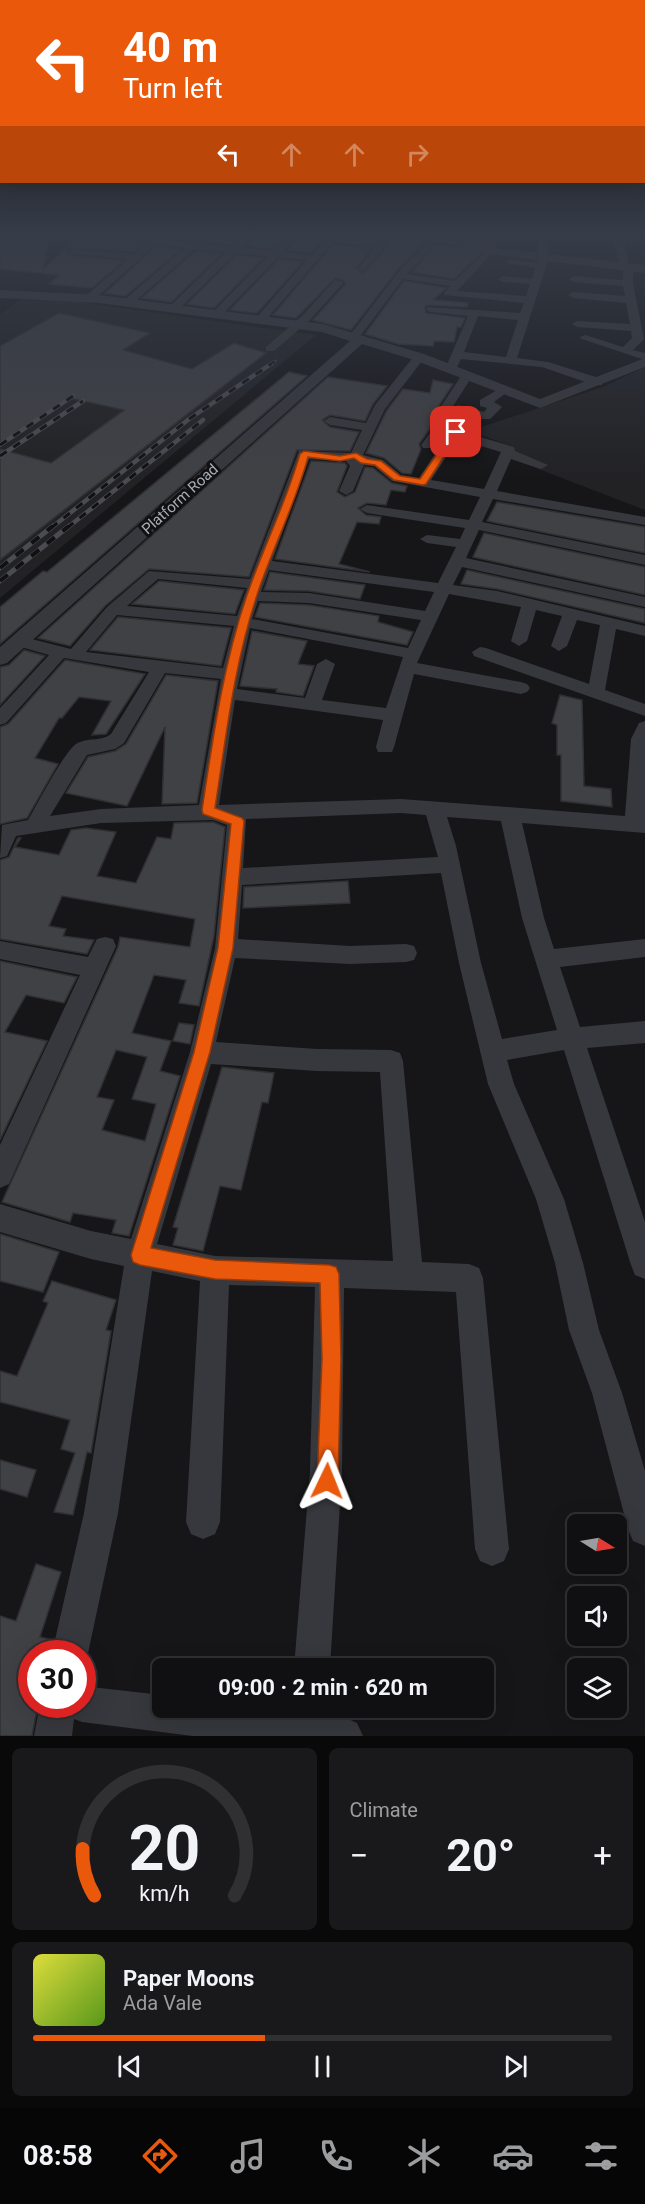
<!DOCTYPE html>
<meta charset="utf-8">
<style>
:root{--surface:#101012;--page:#19191b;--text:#f1f3f6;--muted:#9c9d9f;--line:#303032;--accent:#ea580c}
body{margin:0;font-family:Roboto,sans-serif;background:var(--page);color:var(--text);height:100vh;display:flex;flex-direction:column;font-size:22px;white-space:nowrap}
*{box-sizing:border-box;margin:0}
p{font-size:20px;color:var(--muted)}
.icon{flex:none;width:33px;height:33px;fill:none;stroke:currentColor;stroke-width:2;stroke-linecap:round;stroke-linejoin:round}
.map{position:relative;height:1736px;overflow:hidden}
.details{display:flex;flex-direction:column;gap:12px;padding:12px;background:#09090a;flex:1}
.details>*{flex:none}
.hud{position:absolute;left:0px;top:0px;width:645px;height:183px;box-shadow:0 6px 24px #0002,0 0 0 2px var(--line);background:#ea580c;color:#fff;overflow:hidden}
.needle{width:39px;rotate:101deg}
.buttons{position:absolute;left:567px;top:1514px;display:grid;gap:12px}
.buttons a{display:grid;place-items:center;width:60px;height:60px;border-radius:9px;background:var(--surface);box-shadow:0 6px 24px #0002,0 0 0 2px var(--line);font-size:30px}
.speed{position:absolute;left:18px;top:1640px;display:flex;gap:12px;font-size:30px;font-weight:700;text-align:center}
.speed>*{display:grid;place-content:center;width:78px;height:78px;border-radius:50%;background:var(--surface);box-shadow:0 6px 24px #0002,0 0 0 2px var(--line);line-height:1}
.speed .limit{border:9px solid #d22;background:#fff;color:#111}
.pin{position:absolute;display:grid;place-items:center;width:51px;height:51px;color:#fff;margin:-26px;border-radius:12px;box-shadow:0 3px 9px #0006}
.me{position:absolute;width:66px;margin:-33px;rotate:2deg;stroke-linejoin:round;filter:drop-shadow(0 0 4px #0008)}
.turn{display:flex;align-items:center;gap:21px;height:126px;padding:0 24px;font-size:27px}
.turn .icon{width:78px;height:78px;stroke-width:2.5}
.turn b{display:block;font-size:42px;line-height:51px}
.lanes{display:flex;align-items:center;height:57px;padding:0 24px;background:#0003;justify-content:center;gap:30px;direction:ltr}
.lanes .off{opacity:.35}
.big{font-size:45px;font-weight:700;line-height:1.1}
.details .tile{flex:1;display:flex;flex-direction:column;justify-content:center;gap:9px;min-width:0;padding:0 21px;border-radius:9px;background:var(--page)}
.details .dial{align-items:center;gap:0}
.dial svg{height:156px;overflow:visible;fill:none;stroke:var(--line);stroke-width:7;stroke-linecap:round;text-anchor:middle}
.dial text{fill:var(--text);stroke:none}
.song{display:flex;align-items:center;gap:18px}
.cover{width:72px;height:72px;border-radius:9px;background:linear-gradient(135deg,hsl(60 70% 55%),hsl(90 70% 35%))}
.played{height:6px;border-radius:3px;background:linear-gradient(90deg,var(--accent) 40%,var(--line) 40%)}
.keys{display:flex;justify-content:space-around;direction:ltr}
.heat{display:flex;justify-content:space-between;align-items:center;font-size:33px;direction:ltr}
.details .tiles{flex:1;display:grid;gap:12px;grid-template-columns:1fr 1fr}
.tile:last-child{grid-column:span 2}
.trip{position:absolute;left:152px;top:1658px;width:342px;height:60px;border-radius:9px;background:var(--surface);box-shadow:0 6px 24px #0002,0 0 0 2px var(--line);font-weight:700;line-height:60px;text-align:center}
.tab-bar{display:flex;height:96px;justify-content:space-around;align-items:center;background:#060607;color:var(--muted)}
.tab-bar .icon{width:42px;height:42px}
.tab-bar .active{color:var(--accent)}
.tab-bar b{font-size:27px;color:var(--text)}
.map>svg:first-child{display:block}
</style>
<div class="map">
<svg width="645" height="1736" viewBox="0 0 645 1736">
<rect width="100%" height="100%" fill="#161618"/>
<path fill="#222225" d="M20,300L78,302L316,335L0,598V314Z
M645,367V510L515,460L514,447L469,431L603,387Z"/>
<path fill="#404145" stroke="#303034" stroke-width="1.5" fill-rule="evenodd" d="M21,236H49L43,270L78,236H108L144,243L133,252L68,247L66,251L73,256L123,261L92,288L49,284L60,275L0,269V238Z
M200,236H240L230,245L206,242Z
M254,236H285L272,249L246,246Z
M299,236H325L311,253L288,250Z
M354,236H424L422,245L398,269L351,330L313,320L346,284L344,280L335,278L296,318L273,315L333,245L372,248L356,268L363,274L390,244L383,239Z
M439,236H482V252L454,279L412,272L435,245L455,247L462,242L460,240Z
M156,247L180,250L125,296L105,293Z
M196,251L221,254L171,302L142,298Z
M237,255L263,258L214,308L187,304Z
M279,259L302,262L257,313L230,310Z
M404,281L446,288L433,300L468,303L467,307L427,305L425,307L426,313L465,318L461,327H457L454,342L434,341L433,346L398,344L365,334Z
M59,313L150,333L123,350L192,369L234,343L266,353L0,560V449L51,463L124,410L70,398L0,445V346Z
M289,372L307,376L0,644V607L43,571L47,572Z
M328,377L387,386L373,404L365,421L330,415L322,420L330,427L359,432L350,451L297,450L249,577L149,569L105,606L70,646L38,638Z
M433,380L453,384L434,413L429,430L419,444L421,449L411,474L402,473L384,458L366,453L387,410L403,389L430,393Z
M311,461L345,463L347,466L337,492L345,497L355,492L365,467L373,468L392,483L407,486L405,492L391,490L386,505L367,503L358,508L366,515L381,517L379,524L357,522L339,564L370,572L275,559Z
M497,502L645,527V553L487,521Z
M484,533L645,567V595L473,557Z
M467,570L645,609V623L497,589L461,584Z
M270,572L365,585L360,599L309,591L264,590Z
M159,581L244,590L235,614L132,604Z
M260,603L309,605L379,616L378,622L413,632L407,645L255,617Z
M118,617L231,628L221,666L90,650Z
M252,631L307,641L298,664L314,666L303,696L276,692L277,689L240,686Z
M24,650L45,656L0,705V667L9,665Z
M65,660L145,674L106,734L92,735L111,701L79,697L62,718H59L35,758L58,764L27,818L0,824V727L8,724Z
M166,675L218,681L197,803L162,804L165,727L127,806L66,793L88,757L115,751L126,744Z
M560,695L582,700L584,786L611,789L612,807L561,801V755H557V725L552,723Z
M213,822L225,827L214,936L199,1006L179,1003L186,980L154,975L132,1033L171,1041L160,1071L180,1076L129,1236L112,1233L116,1220L73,1213L70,1222L2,1202L118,947L120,937L190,947L195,919L62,896L49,926L66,929L63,936L94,940L87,954L0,939V860L9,857L18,838H21L15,847L59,855L71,830L86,828L116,832L97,876L136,883L157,837L171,839L174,823ZM116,1050L147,1057L132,1099L156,1104L145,1141L102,1130L114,1100L97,1097Z
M348,881L350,903L243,908L244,887Z
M0,961L77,977L64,1003L26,995L5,1032L47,1041L0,1140Z
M179,1023L194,1025L190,1044L173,1041Z
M222,1067L274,1073L268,1103L262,1102L241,1190L220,1186L203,1251L173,1245L178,1228L173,1227Z
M0,1234L59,1252L43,1292L0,1281Z
M52,1281L116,1300L106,1330L111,1331L91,1453L87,1452L73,1515L54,1512L75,1453L61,1449L70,1420L0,1402V1371L17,1376L48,1303L43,1301Z
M0,1460L36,1470L27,1497L0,1489Z
M36,1564L61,1572L40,1637L53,1640L50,1653H32V1704H38L32,1736H0V1616L16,1621Z"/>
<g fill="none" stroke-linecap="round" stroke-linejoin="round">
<path fill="#37383d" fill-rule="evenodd" d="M110,236H164L161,240L191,243L199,238L204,241L201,244L231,247L243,236H252L241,248L273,251L288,236H297L283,252L312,255L328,236L383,241L388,244L363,272L358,269L376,246L332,243L265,321H257V317L307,260L278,257L221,316H213V312L268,256L236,253L177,311H169V307L226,252L195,249L131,305H123V301L185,248L155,245L94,300H86V296L128,259L73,254L68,251L70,249L134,254L149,241Z
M426,236L460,242L455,245L434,243L431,249L407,274L455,281L489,248L492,249V253L457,291L526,296L530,284L503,282L498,279L503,276L532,279L535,268L506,263L511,260L537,263V236H547L549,257L517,358L548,362L602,379V385H594L542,367L461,359L456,369H448L446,367L468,316L431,312L427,311V307L520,313L524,303L445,295L444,293L450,286L403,279L358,339H350V335L400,270L424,246ZM478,316L518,320L506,357L464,352Z
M613,236H623L629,264L633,267V283L644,339L633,350L645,353V360L579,338L585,335L623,347L632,338L631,331L577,327L572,324L577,321L630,324L626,303L573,298L568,295L573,292L625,296L623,286L574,282L569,279L574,276L623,280V269L620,267Z
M335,280L344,282L310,320L274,351H266V347L302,316Z
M419,354L425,357L385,409L363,455L383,460L401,475L419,478L447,436L442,434L433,448H423L421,445L433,429L436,414L463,373L467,371L473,375L448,414L446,427L514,447L515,451L548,465L541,469L511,459L497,491L645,517V525L493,499L482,522L645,555V565L479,530L466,558L645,597V607L462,567L453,585L497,591L645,626V636L616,629L605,690L645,704V716L474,656L472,652L480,647L486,648L589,684L600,625L577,620L567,646L559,651L551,646L562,616L536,610L527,641L519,646L511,641L521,607L449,594L417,663L521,682L527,684L530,688L527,692L521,694L414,674L394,747L392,752H378L376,747L383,720L235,700L219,805L401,799L625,816L631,739L639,723L645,721V833L522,823L544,918L554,949L645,939V957L560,967L580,1027L645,1021V1043L587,1048L645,1222V1279L635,1275L631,1265L564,1050L507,1060L514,1084L564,1199L583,1263L599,1330L622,1393L645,1471V1546L633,1541L628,1529L592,1393L569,1330L555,1263L536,1199L488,1084L459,963L441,873L242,885L238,939L350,946L406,944L414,946L417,953L414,960L406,962L350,964L235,958L216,1042L317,1049L391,1050L400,1053L403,1061L422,1262L469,1264L479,1268L483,1278L509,1549L504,1561L492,1566L480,1561L475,1549L456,1292L344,1288L342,1471L330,1668H294L310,1471L315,1287L229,1285L220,1522L215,1534L203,1539L191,1534L186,1522L200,1281L152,1271L118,1513L88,1653L82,1666V1653H52L84,1513L124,1266L91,1259L0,1232V1204L91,1231L131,1239L190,1052L215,948L227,825L213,820L101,823L16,836L7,856L0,858L2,825L28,820C37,805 64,752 76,744C87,737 101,742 111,734L149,672L64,658L6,723L0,725V708L49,655L14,645L12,641L20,636L71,649L107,607L149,571L250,579L299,451L351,453L362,430L330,425L324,421L330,417L366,423L375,405L415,355ZM458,439L501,452L484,489L431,480ZM309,459L346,461L350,466L339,491L346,495L353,491L364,465L374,466L392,481L480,497L469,520L367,505L360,509L367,513L465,528L460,539L427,535L420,539L427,543L456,547L438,583L272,561ZM269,570L434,592L425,611L309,593L261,592ZM158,579L247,588L237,616L127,606ZM258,601L309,603L421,620L408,648L252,619ZM117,615L234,626L223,668L86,652ZM250,628L403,657L386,708L322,700L335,664L326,659L317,664L305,698L237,689ZM165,673L221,679L199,805L101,809L50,816L87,755L115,749L124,743ZM401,813L426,815L438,857L243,868L246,819ZM447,817L501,821L522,918L557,1030L502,1039L481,963L456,846ZM211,1064L317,1071L380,1072L393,1261L215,1256L157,1244Z
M504,386L510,390L494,402L502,407L490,419H482L452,409L458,405L484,412L487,408L480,406V400Z
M105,937L113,939L116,946L9,1184L0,1188V1145L80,975L0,959V941L88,957L97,939Z
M82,1686L162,1695V1707H259L289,1711L290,1707H326V1715L344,1717L357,1723L363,1736H193L82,1722L74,1719L72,1736H34L40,1704H82Z"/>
<path fill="#37383d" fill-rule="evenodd" d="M484,236H496L495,248L645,265V273L489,254L483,251Z
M0,290L99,295L323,324L424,354L540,399L645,358V367L540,408L414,360L362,344L7,663L0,665V647L350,341L322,332L99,303L0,298Z"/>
<defs>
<path id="rail-far2" d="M269,365L275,361"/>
<path id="rail-far1" d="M0,445L73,396
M0,456L83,401
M51,528L189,419L271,364
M67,528L203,420"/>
<path id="rail" d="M0,568L53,526
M0,581L69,526"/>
</defs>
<use href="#rail-far2" stroke="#4a4c52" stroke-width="3"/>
<use href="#rail-far1" stroke="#4a4c52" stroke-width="4.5"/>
<use href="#rail" stroke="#4a4c52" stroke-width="5"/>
<use href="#rail-far2" stroke="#111113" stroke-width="2" stroke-dasharray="7" stroke-linecap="butt"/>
<use href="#rail-far1" stroke="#111113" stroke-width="3" stroke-dasharray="8" stroke-linecap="butt"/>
<use href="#rail" stroke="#111113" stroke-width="4" stroke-dasharray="10" stroke-linecap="butt"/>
</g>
<linearGradient id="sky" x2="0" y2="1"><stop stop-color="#0c0c0d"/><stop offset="0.49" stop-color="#363c48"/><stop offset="1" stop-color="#363c48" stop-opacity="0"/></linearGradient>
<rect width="645" height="479" fill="url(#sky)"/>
<path fill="#ea580c" stroke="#983908" stroke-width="1.5" d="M453,430L460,432L426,484L423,485L394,480L375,465L361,463L354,458L340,461L308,457C295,505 272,549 257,595C234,664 226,737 215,808L242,818L244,821L233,948L210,1052L151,1248L215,1260L329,1265L336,1267L339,1274L341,1359L338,1481L335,1488L327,1491L320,1488L317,1481L322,1359L320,1283L215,1279L140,1265L133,1262L131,1255L194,1052L218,948L231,824L203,814L202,810C213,738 223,665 247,595C263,548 286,503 300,454L304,451L340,456L356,453L367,459L381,461L400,476L420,479Z"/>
<g text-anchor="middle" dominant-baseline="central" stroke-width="6" stroke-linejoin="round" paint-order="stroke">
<g font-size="15" fill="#a8adb8" stroke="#111113">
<text transform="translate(180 499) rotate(-42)">Platform Road</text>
</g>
</g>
</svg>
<div class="buttons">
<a><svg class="needle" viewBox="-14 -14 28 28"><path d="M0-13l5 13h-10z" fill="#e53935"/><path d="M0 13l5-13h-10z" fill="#9c9d9f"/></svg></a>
<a><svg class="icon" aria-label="sound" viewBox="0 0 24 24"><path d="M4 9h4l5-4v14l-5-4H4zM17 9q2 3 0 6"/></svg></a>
<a><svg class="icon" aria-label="layers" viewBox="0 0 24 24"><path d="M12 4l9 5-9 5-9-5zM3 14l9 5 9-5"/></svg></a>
</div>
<div class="speed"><div class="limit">30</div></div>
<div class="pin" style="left:456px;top:432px;background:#d93025"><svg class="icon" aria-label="arrive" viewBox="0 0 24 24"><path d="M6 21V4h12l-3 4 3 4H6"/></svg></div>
<svg class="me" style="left:327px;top:1481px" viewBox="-20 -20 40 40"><path d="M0-17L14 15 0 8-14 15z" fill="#ea580c" stroke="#fff" stroke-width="4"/></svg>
<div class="trip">09:00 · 2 min · 620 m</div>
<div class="hud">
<div class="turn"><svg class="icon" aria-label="left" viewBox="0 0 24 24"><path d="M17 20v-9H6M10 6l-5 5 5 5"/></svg><div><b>40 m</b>Turn left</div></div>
<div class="lanes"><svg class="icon" aria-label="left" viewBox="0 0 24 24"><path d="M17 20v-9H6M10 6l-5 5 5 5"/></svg><svg class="icon off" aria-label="ahead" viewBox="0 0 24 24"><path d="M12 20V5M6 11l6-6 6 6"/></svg><svg class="icon off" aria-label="ahead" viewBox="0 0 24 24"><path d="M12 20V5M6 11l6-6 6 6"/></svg><svg class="icon off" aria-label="right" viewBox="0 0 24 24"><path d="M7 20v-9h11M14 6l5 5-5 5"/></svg></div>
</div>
</div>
<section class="details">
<div class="tiles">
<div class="tile dial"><svg viewBox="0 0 100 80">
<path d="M14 69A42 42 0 1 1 86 69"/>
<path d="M14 69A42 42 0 0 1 8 45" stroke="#ea580c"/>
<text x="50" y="56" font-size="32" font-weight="700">20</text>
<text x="50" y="72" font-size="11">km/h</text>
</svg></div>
<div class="tile"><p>Climate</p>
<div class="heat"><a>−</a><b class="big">20°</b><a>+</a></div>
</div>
<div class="tile">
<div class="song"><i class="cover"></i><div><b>Paper Moons</b><p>Ada Vale</p></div></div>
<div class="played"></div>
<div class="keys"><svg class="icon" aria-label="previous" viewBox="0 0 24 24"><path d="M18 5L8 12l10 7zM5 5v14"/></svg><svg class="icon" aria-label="pause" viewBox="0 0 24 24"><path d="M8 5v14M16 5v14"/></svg><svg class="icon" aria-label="next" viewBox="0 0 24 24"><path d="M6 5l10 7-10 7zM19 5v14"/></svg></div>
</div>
</div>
</section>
<nav class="tab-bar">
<b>08:58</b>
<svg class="icon active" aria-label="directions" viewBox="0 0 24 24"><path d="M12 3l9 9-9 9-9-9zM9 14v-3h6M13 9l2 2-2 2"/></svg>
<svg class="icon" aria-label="music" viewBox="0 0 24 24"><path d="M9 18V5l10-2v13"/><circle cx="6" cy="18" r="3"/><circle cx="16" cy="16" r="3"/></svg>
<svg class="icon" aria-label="phone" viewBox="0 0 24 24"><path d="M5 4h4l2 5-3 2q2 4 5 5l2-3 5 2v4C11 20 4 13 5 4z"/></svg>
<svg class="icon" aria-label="climate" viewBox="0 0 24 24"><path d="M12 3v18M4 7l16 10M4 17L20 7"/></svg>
<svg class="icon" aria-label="car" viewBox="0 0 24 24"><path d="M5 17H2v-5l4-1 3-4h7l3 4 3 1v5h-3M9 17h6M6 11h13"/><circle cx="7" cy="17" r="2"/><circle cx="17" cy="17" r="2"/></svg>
<svg class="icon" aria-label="filters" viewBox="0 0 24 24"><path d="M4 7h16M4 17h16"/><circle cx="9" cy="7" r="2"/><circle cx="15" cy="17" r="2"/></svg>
</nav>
